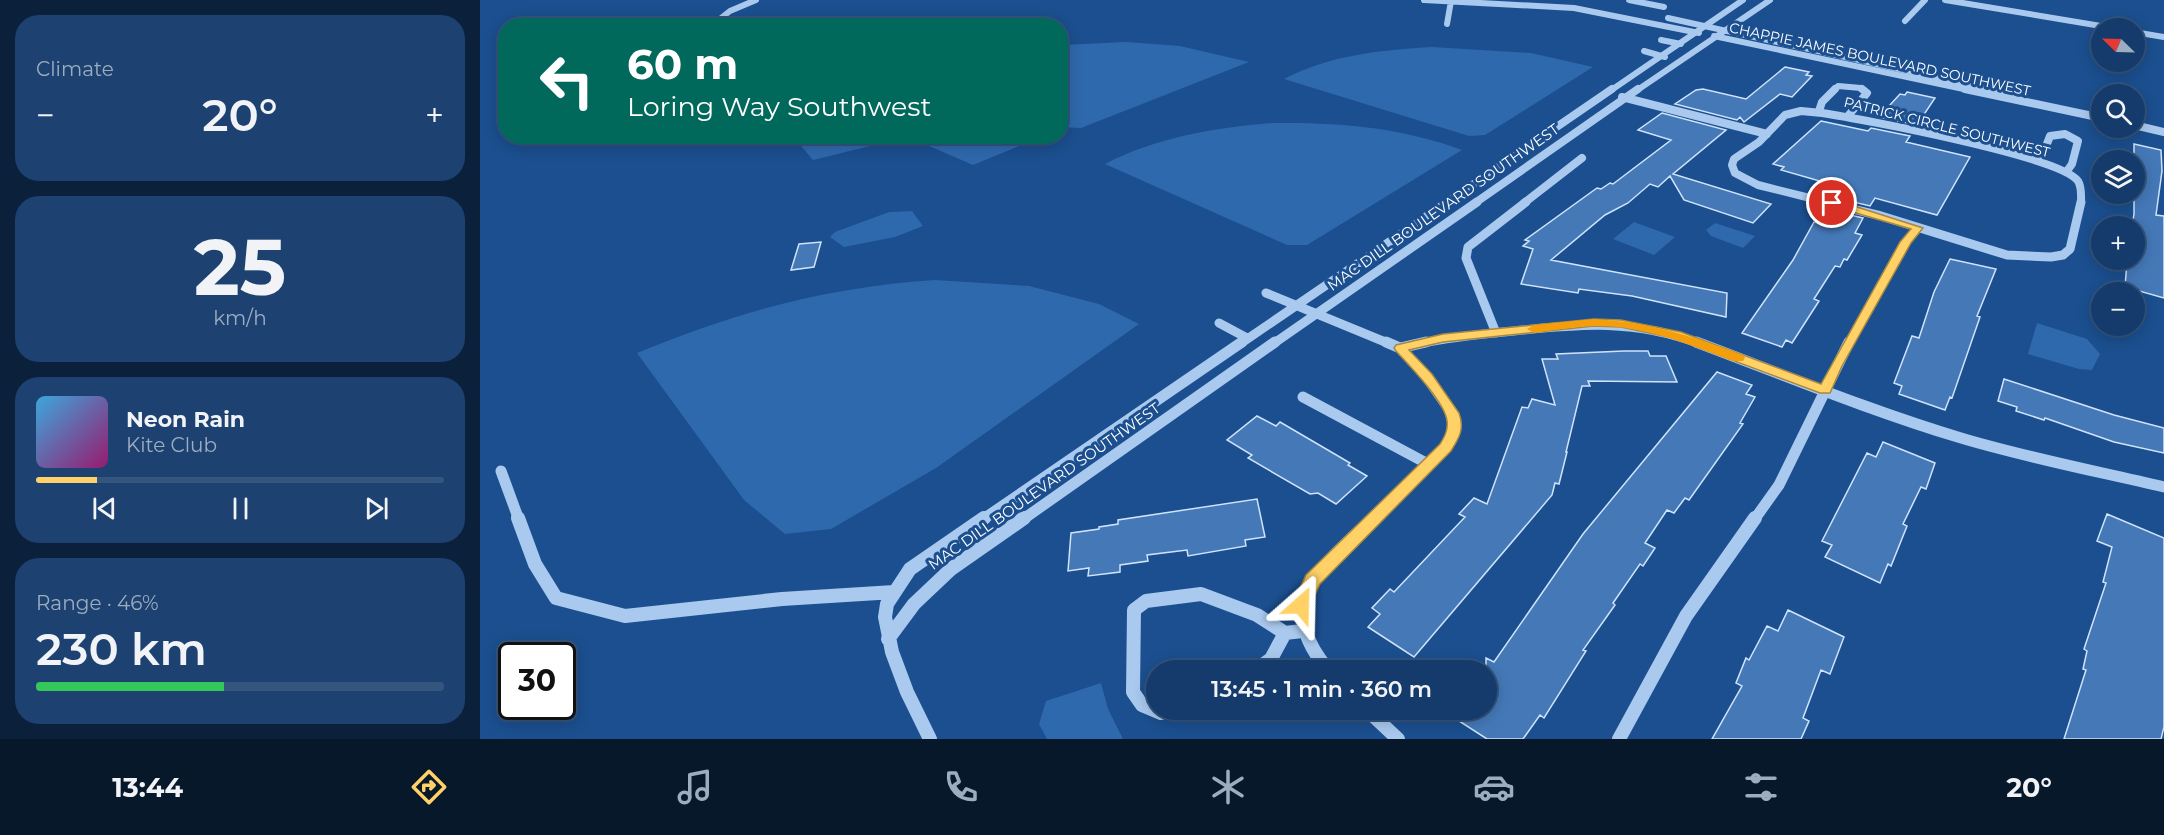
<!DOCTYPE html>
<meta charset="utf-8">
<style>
:root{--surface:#143b6b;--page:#1d4271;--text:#f1f3f6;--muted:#9dadc1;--line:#33557e;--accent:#ffd166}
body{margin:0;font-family:Montserrat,sans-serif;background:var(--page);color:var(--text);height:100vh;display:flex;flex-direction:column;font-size:22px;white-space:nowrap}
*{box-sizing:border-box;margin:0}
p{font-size:20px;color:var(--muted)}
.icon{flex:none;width:33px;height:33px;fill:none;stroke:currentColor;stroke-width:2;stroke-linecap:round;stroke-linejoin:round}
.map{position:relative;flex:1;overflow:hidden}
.side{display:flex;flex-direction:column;gap:15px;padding:15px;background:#0b203b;width:480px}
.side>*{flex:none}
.top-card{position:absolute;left:18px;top:18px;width:570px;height:126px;border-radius:24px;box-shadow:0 3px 15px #0003,0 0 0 2px var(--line);background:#00695c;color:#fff;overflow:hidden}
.needle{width:39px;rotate:293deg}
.controls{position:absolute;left:1611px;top:18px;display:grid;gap:12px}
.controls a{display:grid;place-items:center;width:54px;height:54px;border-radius:50%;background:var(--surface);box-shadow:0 3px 15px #0003,0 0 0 2px var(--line);font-size:30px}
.speed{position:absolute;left:18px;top:642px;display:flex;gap:12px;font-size:30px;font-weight:700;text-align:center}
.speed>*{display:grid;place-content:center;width:78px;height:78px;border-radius:50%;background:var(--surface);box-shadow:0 3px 15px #0003,0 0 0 2px var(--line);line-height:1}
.speed .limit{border:3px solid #111;border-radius:9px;background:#fff;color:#111}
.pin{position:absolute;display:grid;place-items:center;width:51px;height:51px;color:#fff;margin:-26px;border:3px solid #fff;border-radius:50%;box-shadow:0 2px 6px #0007}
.me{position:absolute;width:66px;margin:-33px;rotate:25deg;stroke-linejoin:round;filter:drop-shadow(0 0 4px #0008)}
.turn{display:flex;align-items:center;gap:21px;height:126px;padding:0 30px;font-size:27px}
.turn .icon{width:78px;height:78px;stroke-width:2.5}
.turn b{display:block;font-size:42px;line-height:51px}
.big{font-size:45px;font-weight:600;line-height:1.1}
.side .tile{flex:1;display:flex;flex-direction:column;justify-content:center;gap:9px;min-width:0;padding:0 21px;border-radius:24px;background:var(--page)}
.side .dial{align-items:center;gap:0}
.dial b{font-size:78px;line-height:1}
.song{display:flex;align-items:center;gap:18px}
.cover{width:72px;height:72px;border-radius:9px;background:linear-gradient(135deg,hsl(200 70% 55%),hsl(320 70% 35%))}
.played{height:6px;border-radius:3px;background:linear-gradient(90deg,var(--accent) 15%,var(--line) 15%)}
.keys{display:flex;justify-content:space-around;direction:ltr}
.heat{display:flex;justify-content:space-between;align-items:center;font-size:33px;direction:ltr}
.charge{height:9px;border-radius:4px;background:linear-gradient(90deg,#34c759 46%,var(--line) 0)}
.trip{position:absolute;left:666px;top:660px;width:351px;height:60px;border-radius:30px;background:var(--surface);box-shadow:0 3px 15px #0003,0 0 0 2px var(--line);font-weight:600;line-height:60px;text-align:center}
.tabs{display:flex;height:96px;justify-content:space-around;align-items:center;background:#08182b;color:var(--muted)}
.tabs .icon{width:42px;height:42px}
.tabs .selected{color:var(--accent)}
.tabs b{font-size:27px;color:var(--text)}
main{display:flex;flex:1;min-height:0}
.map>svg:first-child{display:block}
</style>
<main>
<section class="side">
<div class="tile"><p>Climate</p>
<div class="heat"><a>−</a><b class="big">20°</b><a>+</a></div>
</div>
<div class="tile dial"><b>25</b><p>km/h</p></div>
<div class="tile">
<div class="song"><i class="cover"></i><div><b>Neon Rain</b><p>Kite Club</p></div></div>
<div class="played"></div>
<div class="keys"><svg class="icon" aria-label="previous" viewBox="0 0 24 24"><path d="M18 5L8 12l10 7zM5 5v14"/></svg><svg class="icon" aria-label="pause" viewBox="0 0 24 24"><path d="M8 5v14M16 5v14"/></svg><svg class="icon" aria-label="next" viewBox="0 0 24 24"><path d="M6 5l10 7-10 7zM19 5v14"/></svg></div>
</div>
<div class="tile"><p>Range · 46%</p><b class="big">230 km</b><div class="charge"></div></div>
</section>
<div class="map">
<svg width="1684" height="739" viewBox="0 0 1684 739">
<rect width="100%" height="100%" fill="#1b4f8f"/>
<path fill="#2e69ad" d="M646,42L700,46L769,62L601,128L581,127V45Z
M952,47L1051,53L1113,67L1005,135L989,136L804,79C850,55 901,50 952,47Z
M793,123C857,122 921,127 982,150L827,245H807L625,164C678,137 734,128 793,123Z
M317,137H427L333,160L322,147Z
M525,137L544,144L493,165L440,142L453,137Z
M432,211L443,226L415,237L364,247L350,237L355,232L409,212Z
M1154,222L1195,237L1174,255L1133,239Z
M1235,223L1275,236L1263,248L1231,236L1226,230Z
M455,280L549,286L619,304L659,324L456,468L351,529L305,534L264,500L157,353C257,312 347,287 455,280Z
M1557,323L1607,339L1620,354L1612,370L1599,369L1548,354Z
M621,683L628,709L643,739H567L559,724L566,701Z"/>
<path fill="#4478b7" stroke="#cfe3fa" stroke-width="1.5" d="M1305,67L1329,72L1326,75L1332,76L1312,97L1300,94L1264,122L1260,117L1257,120L1195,104L1216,90L1223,89L1266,99Z
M1427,92L1455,98L1437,125L1399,117L1420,94L1425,95Z
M1182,113L1246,130L1193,174L1291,204L1273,223L1204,200L1190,176L1178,187L1170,184L1148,203L1125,215L1071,260L1247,293L1246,317L1152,296L1099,289L1098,293L1041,284L1053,249L1043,246L1049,241L1045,240L1117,188L1121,189L1130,183L1133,184L1191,140L1158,130Z
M1341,121L1388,131L1391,128L1430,136L1426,142L1490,157L1457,215L1395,198L1390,206L1357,198L1364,188L1301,170L1304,167L1293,164Z
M1654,144L1681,150L1682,171L1676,215L1684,216V298L1645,287L1647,262L1648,260H1654V226H1652L1654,214Z
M1349,210L1383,218L1375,233L1382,235L1367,260L1364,259L1360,267L1355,266L1334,299L1339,301L1312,343L1306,340L1302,347L1262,333L1313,260L1334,222L1339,223Z
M341,242L334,267L311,270L319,244Z
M1470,259L1516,269L1497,316L1500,317L1472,398L1470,397L1465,410L1419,394L1422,386L1414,383L1432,336L1439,338L1454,292Z
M1144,351H1168L1170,356H1186L1197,382L1108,381L1110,386H1102L1086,452H1087L1079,484L1075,483L1072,495L934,657L888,627L900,614L892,608L910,589L914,592L985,517L979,514L994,498L1007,504L1042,407L1048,408L1052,399L1075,405L1062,359H1078L1076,354Z
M1237,372L1272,385L1266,394L1275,397L1260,423L1263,424L1209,500L1205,498L1194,513L1187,510L1165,543L1175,548L1163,566L1160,564L1133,603L1135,605L1103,650L1106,651L1064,718L1060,715L1043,739H1007L962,710H1006V658L1014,662L1103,534Z
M1524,379L1634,415L1684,428V453L1634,442L1565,418L1564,420L1536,411L1537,407L1518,401Z
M777,416L796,426L800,422L870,463L868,465L887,476L856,504L838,493L830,494L768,458L772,455L747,440Z
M1403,442L1455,463L1446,489L1441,487L1423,524L1427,526L1411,566L1408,564L1400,583L1345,557L1352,545L1342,541L1387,453L1396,457Z
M777,499L785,537L765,540L766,546L708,556L707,550L667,555L668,561L640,565V572L608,576L609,568L588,571L591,533L619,529V527L638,524V520Z
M1627,514L1684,538V727L1681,739H1584L1606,670L1603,669L1607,651L1604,649L1626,583L1623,582L1632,547L1617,541Z
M1308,610L1364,637L1350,674L1341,670L1323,718L1329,721L1321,739H1232L1262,686L1256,683L1266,658L1269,660L1287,626L1298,631Z"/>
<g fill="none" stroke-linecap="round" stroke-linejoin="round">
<path stroke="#a9c9ee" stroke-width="6" d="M944,0L1094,8L1219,33
M1149,0L1184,7
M1465,0L1633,28
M1188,18L1519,91
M1425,21L1445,0
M967,24L971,1
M231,26L250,11L276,0
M1654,32L1684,37
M1234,36L1493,91
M1181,40L1201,44
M1164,51L1185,57
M1130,91L1263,0
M1156,91L1290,0
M1353,91L1358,86L1381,88L1384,91"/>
<path stroke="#a9c9ee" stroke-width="8" d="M1485,89L1622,118
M1513,89L1530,94
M1142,97L1287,134
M1339,111L1342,102L1355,89
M1368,116L1387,93L1382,89
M1654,125L1684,132
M1560,162L1570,136L1585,134L1598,141L1592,164L1587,171
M966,203L1132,89
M995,203L1158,89
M1044,203L1102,158
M1350,203L1278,185L1255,173L1252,165L1254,159L1279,142L1305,115L1321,111L1342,113C1381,119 1580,156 1598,181C1602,187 1601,196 1601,203"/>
<path stroke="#a9c9ee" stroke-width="9" d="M1344,202L1398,215L1527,255L1571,257L1583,255L1590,249L1601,202
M786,293L910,344
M739,323L767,338
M1016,333L986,258L988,247L1046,202
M760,344L968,202
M793,344L997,202
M938,344C970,337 1002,334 1034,331C1101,324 1155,319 1220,344
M1369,344L1426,242L1438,228"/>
<path stroke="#a9c9ee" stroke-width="11" d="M1216,342C1304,375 1391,411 1481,438C1548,458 1616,471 1684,487
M920,348L946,342
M823,397L948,464
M21,471L39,520
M502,520L762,342
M542,520L795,342
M892,520L971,441L975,427L972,413L947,377L920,348L906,342
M1274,520L1299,485L1369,342"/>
<path stroke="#a9c9ee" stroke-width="14" d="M38,518L55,564L76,598L145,616L302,599L414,592
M408,639L434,604L471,569L544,518
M776,670L791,659L805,633
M848,670C790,600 844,568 894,518
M696,710L681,713L662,705L653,692L654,610L666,601L721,594L777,615L805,633L822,631
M887,710L918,739
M450,739L427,692L412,652L405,617L407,604L430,569L504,518
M1139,739L1206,616L1275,518"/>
</g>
<path fill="#ffd166" stroke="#a68842" stroke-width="1.5" d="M1352,199L1443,228L1431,243L1362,366L1350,393H1340L1193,338L1141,327L1114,326L963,342L929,350L952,374L979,413C985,429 979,438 971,451L840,584L828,610L821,612L815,610L812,605L826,575L960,444C965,436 968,430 967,421C965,402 929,365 916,351L914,348L916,345L963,334L1114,319L1141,320L1201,332L1341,384L1420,242L1431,229L1348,205V200Z"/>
<path fill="#f59e0b" d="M1114,319C1169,322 1212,336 1263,355L1265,358L1263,361H1253C1208,344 1163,325 1114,326C1094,327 1073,330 1054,333L1047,329L1054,325Z"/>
<g text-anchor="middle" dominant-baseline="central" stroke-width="6" stroke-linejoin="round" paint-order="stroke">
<g font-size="14" fill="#fff" stroke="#1b4f8f">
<text transform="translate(1400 59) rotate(12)">CHAPPIE JAMES BOULEVARD SOUTHWEST</text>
<text transform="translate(1467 127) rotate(14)">PATRICK CIRCLE SOUTHWEST</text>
</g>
<g font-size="15" fill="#fff" stroke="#1b4f8f">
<text transform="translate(963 207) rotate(-35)">MAC DILL BOULEVARD SOUTHWEST</text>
<text transform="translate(564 486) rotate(-35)">MAC DILL BOULEVARD SOUTHWEST</text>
</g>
</g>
</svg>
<div class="controls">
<a><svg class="needle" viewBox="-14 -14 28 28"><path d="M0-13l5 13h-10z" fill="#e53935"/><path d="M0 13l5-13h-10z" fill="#9dadc1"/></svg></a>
<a><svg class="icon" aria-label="search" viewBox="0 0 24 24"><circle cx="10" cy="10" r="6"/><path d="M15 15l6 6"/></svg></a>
<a><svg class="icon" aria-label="layers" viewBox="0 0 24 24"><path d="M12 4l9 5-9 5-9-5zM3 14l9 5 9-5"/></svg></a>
<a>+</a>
<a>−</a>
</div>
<div class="speed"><div class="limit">30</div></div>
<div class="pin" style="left:1352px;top:203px;background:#d93025"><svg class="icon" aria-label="arrive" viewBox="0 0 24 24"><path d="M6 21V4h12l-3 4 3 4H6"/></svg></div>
<svg class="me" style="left:821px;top:605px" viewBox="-20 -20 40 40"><path d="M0-17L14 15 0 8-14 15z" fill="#ffd166" stroke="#fff" stroke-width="4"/></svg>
<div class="trip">13:45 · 1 min · 360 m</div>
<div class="top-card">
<div class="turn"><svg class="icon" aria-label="left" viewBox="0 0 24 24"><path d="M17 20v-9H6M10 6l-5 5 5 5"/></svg><div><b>60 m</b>Loring Way Southwest</div></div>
</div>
</div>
</main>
<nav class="tabs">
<b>13:44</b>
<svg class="icon selected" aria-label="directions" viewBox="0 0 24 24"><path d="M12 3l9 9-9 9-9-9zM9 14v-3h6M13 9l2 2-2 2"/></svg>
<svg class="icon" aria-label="music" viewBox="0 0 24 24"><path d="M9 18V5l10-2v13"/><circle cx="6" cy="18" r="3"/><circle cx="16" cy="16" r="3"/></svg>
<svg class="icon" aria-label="phone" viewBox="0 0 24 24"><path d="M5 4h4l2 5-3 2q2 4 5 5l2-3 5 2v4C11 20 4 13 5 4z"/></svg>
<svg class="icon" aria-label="climate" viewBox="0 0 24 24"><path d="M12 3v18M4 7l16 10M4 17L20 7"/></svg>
<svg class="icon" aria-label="car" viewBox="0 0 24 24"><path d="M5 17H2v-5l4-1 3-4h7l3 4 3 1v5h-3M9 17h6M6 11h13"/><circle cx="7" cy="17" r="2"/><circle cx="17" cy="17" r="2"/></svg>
<svg class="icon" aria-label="filters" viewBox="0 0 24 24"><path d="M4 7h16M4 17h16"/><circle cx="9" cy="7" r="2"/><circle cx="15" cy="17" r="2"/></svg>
<b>20°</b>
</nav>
